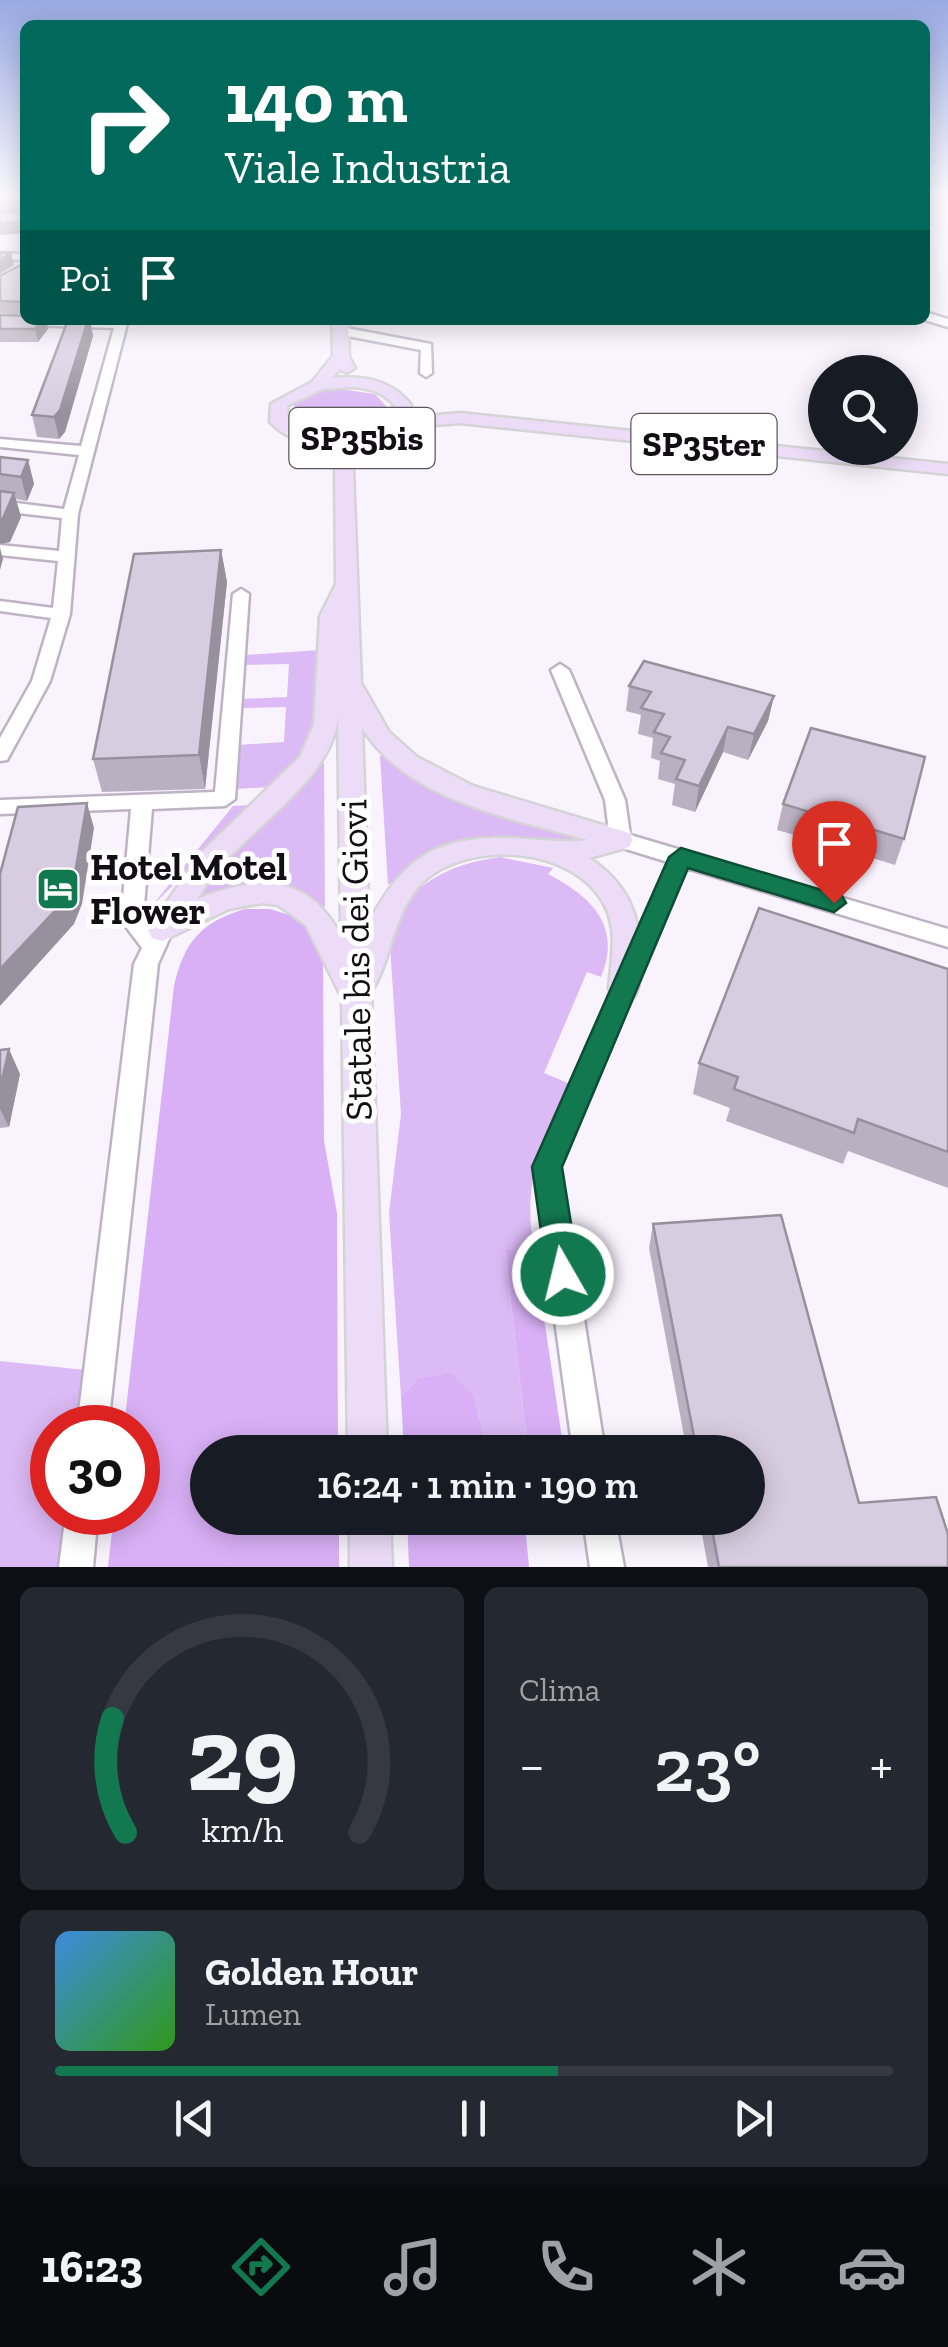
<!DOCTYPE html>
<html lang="it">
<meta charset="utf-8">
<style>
:root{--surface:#171b24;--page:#242831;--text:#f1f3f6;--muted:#9ea1a6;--line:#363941;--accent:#127850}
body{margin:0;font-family:"Zilla Slab",serif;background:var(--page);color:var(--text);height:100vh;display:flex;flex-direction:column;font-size:38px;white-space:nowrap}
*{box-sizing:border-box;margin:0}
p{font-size:32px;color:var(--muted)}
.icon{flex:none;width:55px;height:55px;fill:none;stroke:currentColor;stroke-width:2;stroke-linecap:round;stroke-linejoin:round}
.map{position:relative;height:1567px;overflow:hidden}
.panel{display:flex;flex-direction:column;gap:20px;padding:20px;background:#0d0f14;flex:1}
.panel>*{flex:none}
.top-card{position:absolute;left:20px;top:20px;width:910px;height:305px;border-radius:15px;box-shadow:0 5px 25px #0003;background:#00695c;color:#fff;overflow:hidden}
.controls{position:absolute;left:808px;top:355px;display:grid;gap:20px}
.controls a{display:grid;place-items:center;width:110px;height:110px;border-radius:50%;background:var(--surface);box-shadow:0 5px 25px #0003;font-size:50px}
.speed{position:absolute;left:30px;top:1405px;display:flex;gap:20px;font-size:50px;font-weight:700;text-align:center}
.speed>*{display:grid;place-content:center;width:130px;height:130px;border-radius:50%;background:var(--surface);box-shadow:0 5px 25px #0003;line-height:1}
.speed .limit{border:15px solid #d22;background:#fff;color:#111}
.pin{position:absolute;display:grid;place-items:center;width:85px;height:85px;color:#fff;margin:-102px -42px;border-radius:50% 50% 50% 0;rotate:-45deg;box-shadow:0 0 10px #0007}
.pin .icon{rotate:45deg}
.me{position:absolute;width:110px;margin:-55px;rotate:352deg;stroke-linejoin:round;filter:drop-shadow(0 0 8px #0008)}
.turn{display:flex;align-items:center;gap:35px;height:210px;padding:0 40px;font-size:45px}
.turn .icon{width:130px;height:130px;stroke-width:2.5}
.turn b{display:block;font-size:70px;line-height:85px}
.then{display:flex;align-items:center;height:95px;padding:0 40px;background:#0003;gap:20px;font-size:38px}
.big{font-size:75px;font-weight:600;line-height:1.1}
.panel .widget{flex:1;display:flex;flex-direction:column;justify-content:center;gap:15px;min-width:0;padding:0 35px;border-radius:15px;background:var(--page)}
.panel .dial{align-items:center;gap:0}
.dial svg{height:260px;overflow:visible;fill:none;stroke:var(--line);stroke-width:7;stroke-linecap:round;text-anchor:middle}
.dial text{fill:var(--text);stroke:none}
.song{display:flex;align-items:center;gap:30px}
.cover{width:120px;height:120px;border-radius:15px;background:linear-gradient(135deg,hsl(210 70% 55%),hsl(110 70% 35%))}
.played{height:10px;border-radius:5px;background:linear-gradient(90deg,var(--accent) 60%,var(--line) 60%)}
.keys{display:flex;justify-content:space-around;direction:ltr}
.heat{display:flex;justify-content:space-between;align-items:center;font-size:55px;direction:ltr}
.panel .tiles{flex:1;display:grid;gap:20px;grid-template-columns:1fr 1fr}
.widget:last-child{grid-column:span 2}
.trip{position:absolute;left:190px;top:1435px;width:575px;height:100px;border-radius:50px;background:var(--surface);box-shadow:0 5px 25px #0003;font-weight:600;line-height:100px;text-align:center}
.dock{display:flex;height:160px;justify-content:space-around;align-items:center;background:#090b0e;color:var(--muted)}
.dock .icon{width:70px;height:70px}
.dock .current{color:var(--accent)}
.dock b{font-size:45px;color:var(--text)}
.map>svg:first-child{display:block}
</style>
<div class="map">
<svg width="948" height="1567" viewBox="0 0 948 1567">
<rect width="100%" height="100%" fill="#f9f3fe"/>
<path fill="#dcbaf5" d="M333,388L375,394L387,407L386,414C364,437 311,442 291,416L296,401Z
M321,650C325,723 323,736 271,787L235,789L238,745L284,742L286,707L239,708V699L287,697L289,664L244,665L245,655Z
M384,754L573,835V841L568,845L529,843L406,871L388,885L380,756Z
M320,762L324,763L325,907L306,899L191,908L205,880Z
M250,805L252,807L151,907L233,806Z
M500,857L553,868L548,874C592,897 622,926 601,977L587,972L544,1073L570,1084C541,1149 522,1177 534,1251H505L528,1452H488L474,1396L417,1379L401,1397L389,1213L401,1114L389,930C411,883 449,864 500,857Z
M0,1361L85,1370L77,1427L52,1428V1512L66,1513L58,1567H0Z"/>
<path fill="#d9b0f6" d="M245,909H270L299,918L315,934L323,963L324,1141L337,1213L338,1452H208V1518H339V1567H108L114,1513L138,1512V1428L124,1427L174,986C184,942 201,922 245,909Z
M505,1250L534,1251L564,1452H528Z
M450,1373L474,1396L488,1452H404L401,1397L417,1379Z
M407,1518H541L526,1535L529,1567H409Z"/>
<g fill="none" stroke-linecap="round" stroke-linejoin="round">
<defs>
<path id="minor" d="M0,253L25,254V260L0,259Z
M925,312L948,319V327L925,320Z
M0,316L25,317V320H128L78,514L70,614L50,681L7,760L0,761V738L32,681L51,618L0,611V601L53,608L58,561L0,555V545L59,551L62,518L0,511V501L64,509L79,455L0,447V439L81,446L114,328L0,324Z
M341,327L431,344L432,373L426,377L420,373L421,350L337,334L335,331Z
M241,589L249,594L235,799L225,806L152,809L143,918L152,928L162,921L170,924L173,930L158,964L108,1428H77L134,964L142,948L121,920L131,809L0,814V800L215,792L233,594Z
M560,664L569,670L625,800L630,835L948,929V947L687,868L560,1167L605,1452H573L534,1167L668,862L613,845L610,840L605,800L551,670Z
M66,1512H98L93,1567H59Z
M583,1518H615L624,1567H590Z"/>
<path id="major" d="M332,320H348L349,357L355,368L347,373L340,369L332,378C363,375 392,380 411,405L406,418L460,413L948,464V474L460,423C420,427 370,424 353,468L361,683L389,732L417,757L473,786L629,833L633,840L629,847L589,858C627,883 641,915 640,959C640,972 641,985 634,997L624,1001L614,997L609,989C611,963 618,930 605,906C575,846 469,839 423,882C392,912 393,958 371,992L387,1452H348L342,998L306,925L278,905L262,903L229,909L162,941L152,938L148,930L200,854L300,757L314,724L320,616L336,584L335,468L348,445C320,448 290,443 270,422L271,404L312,382L333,356ZM352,387C369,388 383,392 394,405L388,421C355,438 319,442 288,420L287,406L322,389ZM338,714L341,936C308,873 258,875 197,899C205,888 211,876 220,867C256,824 336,774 338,714ZM362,728C408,801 511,818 588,840C567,843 547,840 526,839C446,833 405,851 369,923Z
M350,1518H390L392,1567H350Z"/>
</defs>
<use href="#minor" stroke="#bdb3c5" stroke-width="5"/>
<use href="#major" stroke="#d4d4d5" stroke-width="5"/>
<use href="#minor" fill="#fff" fill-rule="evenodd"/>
<use href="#major" fill="#ecdcf8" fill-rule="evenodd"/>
</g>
<path fill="#bab0c1" d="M25,259V315L0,313V276L24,263Z
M0,315L48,329L38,342H0Z
M68,320H90L93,336L65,432L59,439L37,437L32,415Z
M0,457L28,460L34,484L27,501L16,499L21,517L10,542L0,544Z
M221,550L227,582L205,789L102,792L93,759Z
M629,686L774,696L768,721L748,760L723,752L695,812L672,805L675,784L658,779L660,761L651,758L653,738L638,734L641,715L626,711Z
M783,804L904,839L895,865L853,852L851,860L807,848L809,839L777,830Z
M948,969V1188L848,1151L843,1164L726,1121L730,1108L693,1094L699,1063Z
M0,1050L20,1074L9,1127L0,1128Z
M653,1224L859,1503L948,1567H708L699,1518H748V1452H687L649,1248Z"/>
<path fill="#97909d" d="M22,200L25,211L0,214V203Z
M25,221V233L0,235V223Z
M11,253L14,265L0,274V260Z
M42,320H46L48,329L38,342L35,329Z
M88,320H90L93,336L65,432L59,439L54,417Z
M28,460L34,484L27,501L21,477Z
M14,493L21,517L10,542L0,544V519Z
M0,548L3,559L0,570Z
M221,550L227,582L205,789L199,755Z
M774,696L768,721L748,760L754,734Z
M728,727L723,752L695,812L699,786Z
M87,803L94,828L82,904L74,924L0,1006V969Z
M9,1049L20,1074L9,1127L0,1109V1088Z"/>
<path fill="#d8cde0" stroke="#97909d" stroke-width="2.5" d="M0,194H25V221L0,223V213L25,212L22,200L0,203Z
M0,253H11L0,260Z
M25,259V302L0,301V276L24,263Z
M0,315L25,316V320H42L35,329H0Z
M68,320H88L60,410L54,417L32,415Z
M0,457L28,460L21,477L0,474Z
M0,491L14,493L3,518L0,519Z
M221,550L199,755L93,759L134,554Z
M644,661L774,696L754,734L728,727L699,786L676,779L685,760L661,753L670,737L654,732L664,714L641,708L651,692L629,686Z
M811,728L925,757L904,839L861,826L858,834L813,822L816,814L783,804Z
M87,803L74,879L66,899L0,969V874L18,807Z
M759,908L948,969V1152L858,1119L854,1133L734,1089L738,1077L699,1063Z
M9,1049L0,1088V1050Z
M781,1215L859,1503L936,1497L948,1534V1567H719L710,1518H748V1452H697L653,1224Z"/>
<linearGradient id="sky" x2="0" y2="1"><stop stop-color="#98a9e3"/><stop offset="0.47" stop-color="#fcfaff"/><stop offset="1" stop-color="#fcfaff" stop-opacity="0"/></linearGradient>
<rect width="948" height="414" fill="url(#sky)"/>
<path fill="#127850" stroke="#0c4e34" stroke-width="2.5" d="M681,848L842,896L846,903L834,912L688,868L562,1167L579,1274L574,1285L563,1290L551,1285L547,1274L532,1167L669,857Z"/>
<defs>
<symbol id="hotel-square" viewBox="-11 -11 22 22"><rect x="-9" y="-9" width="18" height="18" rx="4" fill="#127850" stroke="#fff"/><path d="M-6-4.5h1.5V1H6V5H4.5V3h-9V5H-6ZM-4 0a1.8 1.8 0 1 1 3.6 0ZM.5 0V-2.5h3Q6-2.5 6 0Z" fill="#fff"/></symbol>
</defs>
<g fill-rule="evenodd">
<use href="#hotel-square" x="33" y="864" width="50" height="50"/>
</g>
<g text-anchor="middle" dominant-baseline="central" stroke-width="10" stroke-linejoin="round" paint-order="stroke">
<g fill="#fff" stroke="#59565a" stroke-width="2.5">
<rect x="289.5" y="408" width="145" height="60" rx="8"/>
<rect x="631.5" y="414" width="145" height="60" rx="8"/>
</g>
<g font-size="35" font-weight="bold" fill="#120e14">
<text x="362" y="438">SP35bis</text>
<text x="704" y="444">SP35ter</text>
</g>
<g font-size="38" font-weight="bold" fill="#120e14" stroke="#fff" text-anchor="start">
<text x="90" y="867">Hotel Motel<tspan x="90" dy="44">Flower</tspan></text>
</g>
<g font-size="38" fill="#120e14" stroke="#fff">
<text transform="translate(356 960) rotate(-91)">Statale bis dei Giovi</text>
</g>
</g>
</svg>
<div class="controls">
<a><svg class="icon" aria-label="search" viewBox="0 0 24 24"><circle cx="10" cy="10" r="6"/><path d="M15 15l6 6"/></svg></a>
</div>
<div class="speed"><div class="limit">30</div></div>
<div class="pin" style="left:834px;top:903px;background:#d93025"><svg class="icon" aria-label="arrive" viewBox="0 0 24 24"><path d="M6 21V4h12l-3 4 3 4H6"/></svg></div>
<svg class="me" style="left:563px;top:1274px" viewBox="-20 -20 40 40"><circle r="17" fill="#127850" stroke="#fff" stroke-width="3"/><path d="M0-11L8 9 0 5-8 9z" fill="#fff"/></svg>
<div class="trip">16:24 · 1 min · 190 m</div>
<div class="top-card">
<div class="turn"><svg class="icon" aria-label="right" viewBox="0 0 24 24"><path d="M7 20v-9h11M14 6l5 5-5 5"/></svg><div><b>140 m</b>Viale Industria</div></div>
<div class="then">Poi<svg class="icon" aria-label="arrive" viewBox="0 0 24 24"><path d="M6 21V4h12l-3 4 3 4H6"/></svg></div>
</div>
</div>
<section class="panel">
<div class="tiles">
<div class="widget dial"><svg viewBox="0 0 100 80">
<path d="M14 69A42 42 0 1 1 86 69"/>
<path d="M14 69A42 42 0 0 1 10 34" stroke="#127850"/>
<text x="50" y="56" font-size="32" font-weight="700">29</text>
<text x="50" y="72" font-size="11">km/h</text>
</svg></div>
<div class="widget"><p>Clima</p>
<div class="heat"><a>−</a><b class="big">23°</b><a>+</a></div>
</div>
<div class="widget">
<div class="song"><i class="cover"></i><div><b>Golden Hour</b><p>Lumen</p></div></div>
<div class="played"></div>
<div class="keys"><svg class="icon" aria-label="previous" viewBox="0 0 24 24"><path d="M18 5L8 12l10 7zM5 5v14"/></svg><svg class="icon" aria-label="pause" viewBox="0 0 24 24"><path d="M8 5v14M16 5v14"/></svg><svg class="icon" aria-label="next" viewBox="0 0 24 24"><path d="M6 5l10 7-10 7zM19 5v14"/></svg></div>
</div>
</div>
</section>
<nav class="dock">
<b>16:23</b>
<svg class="icon current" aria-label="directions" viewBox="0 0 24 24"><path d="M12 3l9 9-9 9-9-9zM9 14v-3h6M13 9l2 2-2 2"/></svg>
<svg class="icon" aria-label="music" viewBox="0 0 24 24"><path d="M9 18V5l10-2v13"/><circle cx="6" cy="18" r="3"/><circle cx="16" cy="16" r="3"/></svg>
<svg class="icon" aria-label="phone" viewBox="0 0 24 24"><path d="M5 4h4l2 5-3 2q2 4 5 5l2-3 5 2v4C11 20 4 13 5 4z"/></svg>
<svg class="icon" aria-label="climate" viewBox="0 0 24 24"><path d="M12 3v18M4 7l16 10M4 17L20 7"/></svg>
<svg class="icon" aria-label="car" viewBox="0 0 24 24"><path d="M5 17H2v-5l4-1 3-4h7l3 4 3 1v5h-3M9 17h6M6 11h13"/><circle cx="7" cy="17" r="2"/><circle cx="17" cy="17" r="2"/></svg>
</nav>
